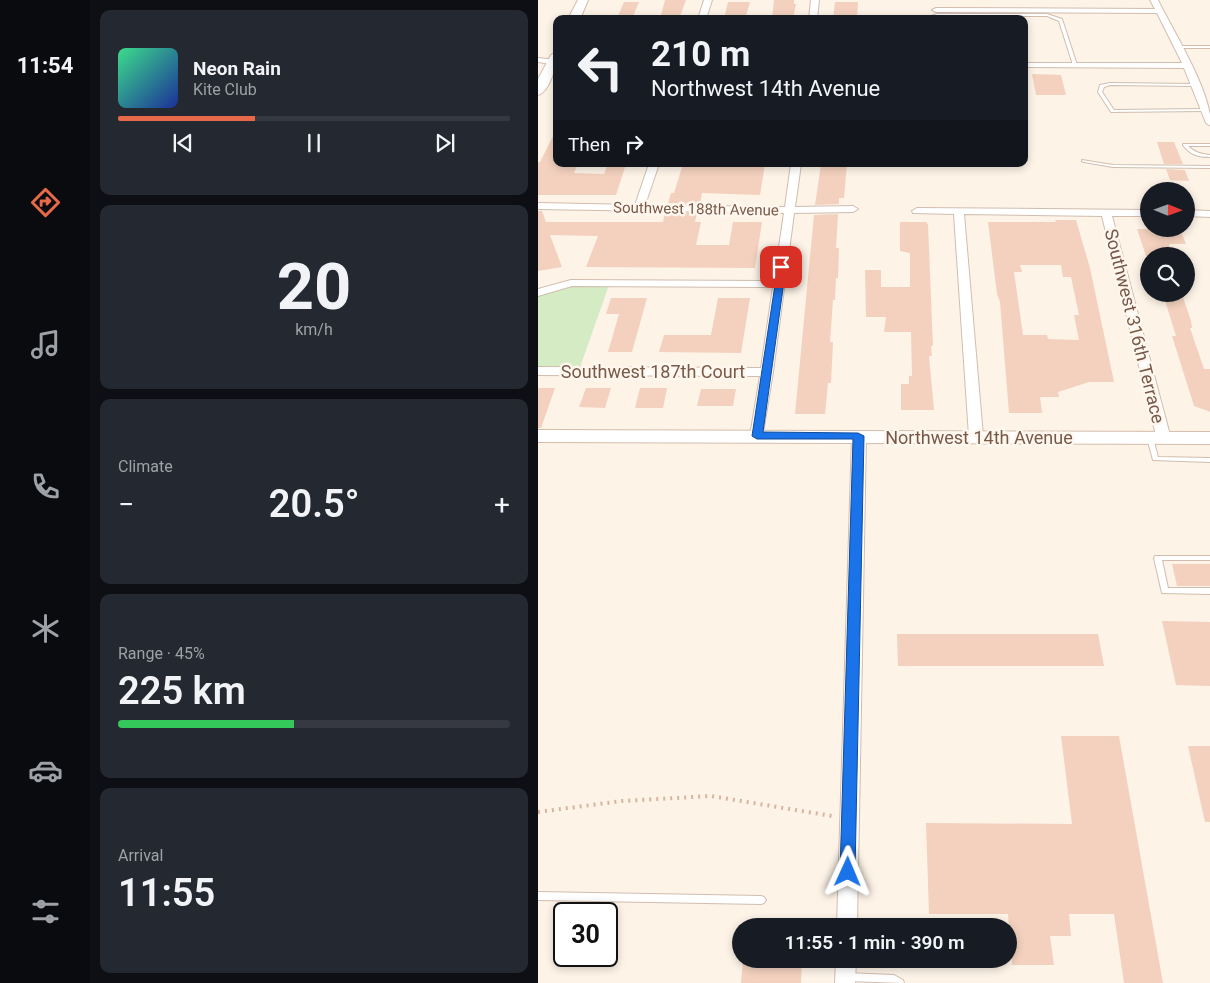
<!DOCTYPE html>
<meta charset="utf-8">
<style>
:root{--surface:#171b24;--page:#242831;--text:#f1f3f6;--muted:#9ea1a6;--line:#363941;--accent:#e8684a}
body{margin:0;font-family:Roboto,sans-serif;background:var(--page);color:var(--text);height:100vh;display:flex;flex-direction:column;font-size:19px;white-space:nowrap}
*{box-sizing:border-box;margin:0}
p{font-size:16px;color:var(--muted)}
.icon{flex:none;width:28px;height:28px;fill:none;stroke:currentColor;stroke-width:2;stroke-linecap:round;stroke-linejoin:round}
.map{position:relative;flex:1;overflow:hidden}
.details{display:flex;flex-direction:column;gap:10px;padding:10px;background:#0d0f14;width:448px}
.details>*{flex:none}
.hud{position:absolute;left:15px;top:15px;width:475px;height:152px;border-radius:10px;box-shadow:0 2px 8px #0003;background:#171b24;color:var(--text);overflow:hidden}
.needle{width:32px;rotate:91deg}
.tools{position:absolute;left:602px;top:182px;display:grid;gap:10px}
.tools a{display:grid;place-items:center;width:55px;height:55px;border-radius:50%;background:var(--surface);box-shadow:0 2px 8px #0003;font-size:25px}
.speed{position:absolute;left:15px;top:902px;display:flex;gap:10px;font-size:25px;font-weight:700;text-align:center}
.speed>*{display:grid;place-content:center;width:65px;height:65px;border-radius:50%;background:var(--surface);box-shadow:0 2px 8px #0003;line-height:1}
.speed .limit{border:2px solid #111;border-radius:8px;background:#fff;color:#111}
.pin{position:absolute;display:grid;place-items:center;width:42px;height:42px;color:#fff;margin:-21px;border-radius:10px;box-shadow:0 2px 8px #0006}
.me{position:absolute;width:55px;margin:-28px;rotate:1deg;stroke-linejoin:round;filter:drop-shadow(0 0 4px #0008)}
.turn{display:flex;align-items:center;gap:18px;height:105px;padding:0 15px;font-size:22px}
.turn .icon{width:65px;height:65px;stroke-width:2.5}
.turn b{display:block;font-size:35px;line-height:42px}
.then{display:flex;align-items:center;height:48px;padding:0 15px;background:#0003;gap:10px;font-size:19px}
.big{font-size:38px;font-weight:600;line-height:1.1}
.details .widget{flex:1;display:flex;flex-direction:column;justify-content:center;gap:8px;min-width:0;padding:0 18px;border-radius:10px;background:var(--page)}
.details .dial{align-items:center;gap:0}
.dial b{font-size:65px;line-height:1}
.song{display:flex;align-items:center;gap:15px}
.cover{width:60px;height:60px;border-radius:8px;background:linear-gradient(135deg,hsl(150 70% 55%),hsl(230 70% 35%))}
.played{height:5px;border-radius:2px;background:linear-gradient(90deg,var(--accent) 35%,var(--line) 35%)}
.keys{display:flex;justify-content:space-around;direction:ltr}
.heat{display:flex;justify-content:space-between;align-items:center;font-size:28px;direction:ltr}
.charge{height:8px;border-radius:4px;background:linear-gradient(90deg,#34c759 45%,var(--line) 0)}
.trip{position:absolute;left:194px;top:918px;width:285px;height:50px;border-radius:25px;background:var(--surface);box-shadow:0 2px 8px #0003;font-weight:600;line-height:50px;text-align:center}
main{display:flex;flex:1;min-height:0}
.tab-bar{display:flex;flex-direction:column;width:90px;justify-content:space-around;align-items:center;background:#090b0e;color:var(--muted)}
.tab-bar .icon{width:35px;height:35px}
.tab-bar .on{color:var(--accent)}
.tab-bar b{font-size:22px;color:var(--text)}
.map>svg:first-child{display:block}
</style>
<main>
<nav class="tab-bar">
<b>11:54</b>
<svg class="icon on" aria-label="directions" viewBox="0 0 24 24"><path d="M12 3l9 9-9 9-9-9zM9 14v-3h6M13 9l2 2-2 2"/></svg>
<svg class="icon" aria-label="music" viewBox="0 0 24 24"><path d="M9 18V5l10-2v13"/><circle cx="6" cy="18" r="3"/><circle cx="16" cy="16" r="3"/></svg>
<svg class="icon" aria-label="phone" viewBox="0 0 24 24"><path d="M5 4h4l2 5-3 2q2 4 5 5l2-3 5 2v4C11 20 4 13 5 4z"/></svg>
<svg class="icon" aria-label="climate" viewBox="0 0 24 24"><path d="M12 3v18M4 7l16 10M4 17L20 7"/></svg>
<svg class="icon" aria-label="car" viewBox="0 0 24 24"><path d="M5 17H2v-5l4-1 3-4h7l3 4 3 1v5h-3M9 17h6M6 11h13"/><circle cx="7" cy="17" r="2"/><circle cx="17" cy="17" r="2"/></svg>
<svg class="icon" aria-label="filters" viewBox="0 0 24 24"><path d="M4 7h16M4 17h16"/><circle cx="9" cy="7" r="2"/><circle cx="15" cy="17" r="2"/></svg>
</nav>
<section class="details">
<div class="widget">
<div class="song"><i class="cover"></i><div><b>Neon Rain</b><p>Kite Club</p></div></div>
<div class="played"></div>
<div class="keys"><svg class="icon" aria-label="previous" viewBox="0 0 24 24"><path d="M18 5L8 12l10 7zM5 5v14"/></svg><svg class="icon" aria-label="pause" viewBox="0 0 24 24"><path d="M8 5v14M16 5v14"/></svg><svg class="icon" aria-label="next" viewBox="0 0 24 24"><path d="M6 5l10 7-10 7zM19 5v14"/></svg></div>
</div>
<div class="widget dial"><b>20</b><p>km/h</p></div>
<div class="widget"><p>Climate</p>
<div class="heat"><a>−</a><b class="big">20.5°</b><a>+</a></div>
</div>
<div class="widget"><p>Range · 45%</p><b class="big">225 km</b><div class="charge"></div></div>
<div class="widget"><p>Arrival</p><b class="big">11:55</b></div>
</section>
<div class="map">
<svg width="673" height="983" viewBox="0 0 673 983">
<rect width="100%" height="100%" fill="#fdf3e7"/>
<path fill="#d5ebc4" d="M34,284L71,285L41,370L0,369V294Z"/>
<path fill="#f3d1be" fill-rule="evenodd" d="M127,0H148L141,19H122Z
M236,0H256V4H258L255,19H234Z
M86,2H101L95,16H80Z
M190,2H212L207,19H186Z
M297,2H320L319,19H295Z
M494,74L523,75L528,95H498Z
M19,128V164H40L36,173L66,174L70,164H88L78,195H0V162H2Z
M619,142H636L645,164H626Z
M145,164H227L222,195L164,193L162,204L130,203L133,193H136Z
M283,164H309L306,198H301V204L277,205Z
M628,169L647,170L651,181L632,180Z
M0,211H4L8,222H125L127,213H159L157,222H163L158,245H191L195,222H224L217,268L48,267L60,236L12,235L24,267L0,271Z
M300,214L298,248H301L300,278H298L297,300H295L292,342H295L293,383H290L287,414H257L276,215Z
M517,220H538L552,268L576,382H551L520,392L521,397H502L504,413H471L462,302L459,294L450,222H518ZM482,265H523L525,277H533L541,315H536L541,340L510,339L509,335H485L476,272H484Z
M362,222H388L390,225L395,346H393L394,356H391L396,410H363V384H371V376H374L373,332H346L348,317H328L327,270H343V287H372V253L362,251Z
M599,229H642L648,244H631L632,248H624L627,256H608Z
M625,294H644L653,321L654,328H652L666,369H673V412L656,406L634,336H638Z
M73,298H109L94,352H70L81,314H68Z
M180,298H212L203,353L121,352L126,335H173Z
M0,388H17L3,428H0Z
M48,388H73L67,408L41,407Z
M102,388H129L125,408H97Z
M163,389H198L195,406H159Z
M634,564H673V586H639Z
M624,621L673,622V686L638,685Z
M359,634H560L566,666H360Z
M523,736H581L625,983H586L576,914H531L533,936H512L516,965H474L470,914H391L388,823L534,824Z
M650,746H673V822H667Z
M205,959H264L263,983H203Z"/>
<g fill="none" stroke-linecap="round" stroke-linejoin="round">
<defs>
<path id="lane" d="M399,14H509L524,19L539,65L537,66L535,65L521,21L509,16H399L391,19H384Z
M638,46H673V48H638Z
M572,83L656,84L658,85L656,86L572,85L566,87L564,92L576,110L667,109L669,110L667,111L573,112L560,92L562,85Z
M645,144H673V146H650C657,153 663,154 673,155V157C660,157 652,155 645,145Z
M544,160L575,165L673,166V168L575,167L546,162L544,161Z
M612,436L615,438L620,457L673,458V462L615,460L609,438Z
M617,556H673V560H624L630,588H673V594L624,593L616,558Z
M0,892L223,896L226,897L228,900L226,903L223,904L0,900Z
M308,973L356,975L365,980L366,983L308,981L304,980L303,977L304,974Z"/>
<path id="street" d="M166,0H174L168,19H160Z
M273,0H281L279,19H271Z
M612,0H620C636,33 673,90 673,126L668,123L646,68L486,67V63H644L619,13L398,12L394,10L398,8L617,9Z
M0,58L19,60V65L0,62Z
M111,164H121L107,205L247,207L253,164H263L257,207L315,206L320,209L315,212L256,213L235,372L224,439H214L212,436L222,376L0,375V367L223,368L235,287L34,286L0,296V289L33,280L236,281L246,213L0,209V203L97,205Z
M379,208L611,210V216H574L633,439L631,442H621L619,439L564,216L426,214L445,436L443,439H433L431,436L416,214L375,213L374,211Z
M649,210L673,211V217L649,216Z
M321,432L328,436L319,926H299L314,436Z
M298,959H318L317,983H297Z"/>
<path id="secondary" d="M40,0H50L42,19H30Z
M19,51C19,63 13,91 0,95V79L13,55Z
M0,430L673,432V444L0,442Z"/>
</defs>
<use href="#lane" stroke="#d1bdae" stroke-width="2"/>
<use href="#street" stroke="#d1bdae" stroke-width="2"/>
<use href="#secondary" stroke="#d4bdac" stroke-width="2"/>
<path stroke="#d8b4a0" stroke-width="4" stroke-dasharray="2 5" stroke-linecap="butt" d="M0,812L84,801L173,796L294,816"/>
<use href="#lane" fill="#fff" fill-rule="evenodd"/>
<use href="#street" fill="#fff" fill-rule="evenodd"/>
<use href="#secondary" fill="#fff" fill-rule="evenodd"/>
</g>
<path fill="#1a73e8" stroke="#114b97" d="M240,265H243L248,267L225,432L320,433L326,436L317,872L315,877L310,879L304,877L302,872L315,439H219L214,436Z"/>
<g text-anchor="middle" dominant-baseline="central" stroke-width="5" stroke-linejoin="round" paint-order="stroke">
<g font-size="15" fill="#77594a" stroke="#fff7ed">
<text transform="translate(158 209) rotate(1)">Southwest 188th Avenue</text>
</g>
<g font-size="18" fill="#77594a" stroke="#fff7ed">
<text transform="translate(597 326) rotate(76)">Southwest 316th Terrace</text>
<text x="115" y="371">Southwest 187th Court</text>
<text x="441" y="437">Northwest 14th Avenue</text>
</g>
</g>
</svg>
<div class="tools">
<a><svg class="needle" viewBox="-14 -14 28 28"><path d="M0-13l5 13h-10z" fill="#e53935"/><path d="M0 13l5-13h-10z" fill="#9ea1a6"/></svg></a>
<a><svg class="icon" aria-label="search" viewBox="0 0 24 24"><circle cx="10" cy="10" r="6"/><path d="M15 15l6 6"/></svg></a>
</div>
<div class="speed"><div class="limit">30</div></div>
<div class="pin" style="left:243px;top:267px;background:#d93025"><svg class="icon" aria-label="arrive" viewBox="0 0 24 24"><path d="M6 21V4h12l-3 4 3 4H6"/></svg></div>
<svg class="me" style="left:310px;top:872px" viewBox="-20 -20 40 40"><path d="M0-17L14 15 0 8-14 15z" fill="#1a73e8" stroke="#fff" stroke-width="4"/></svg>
<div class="trip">11:55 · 1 min · 390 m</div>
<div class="hud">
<div class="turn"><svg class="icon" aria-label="left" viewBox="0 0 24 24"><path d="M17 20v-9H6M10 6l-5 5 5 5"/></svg><div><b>210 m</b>Northwest 14th Avenue</div></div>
<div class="then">Then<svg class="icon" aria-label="right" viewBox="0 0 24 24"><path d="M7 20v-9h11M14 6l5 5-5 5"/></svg></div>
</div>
</div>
</main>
